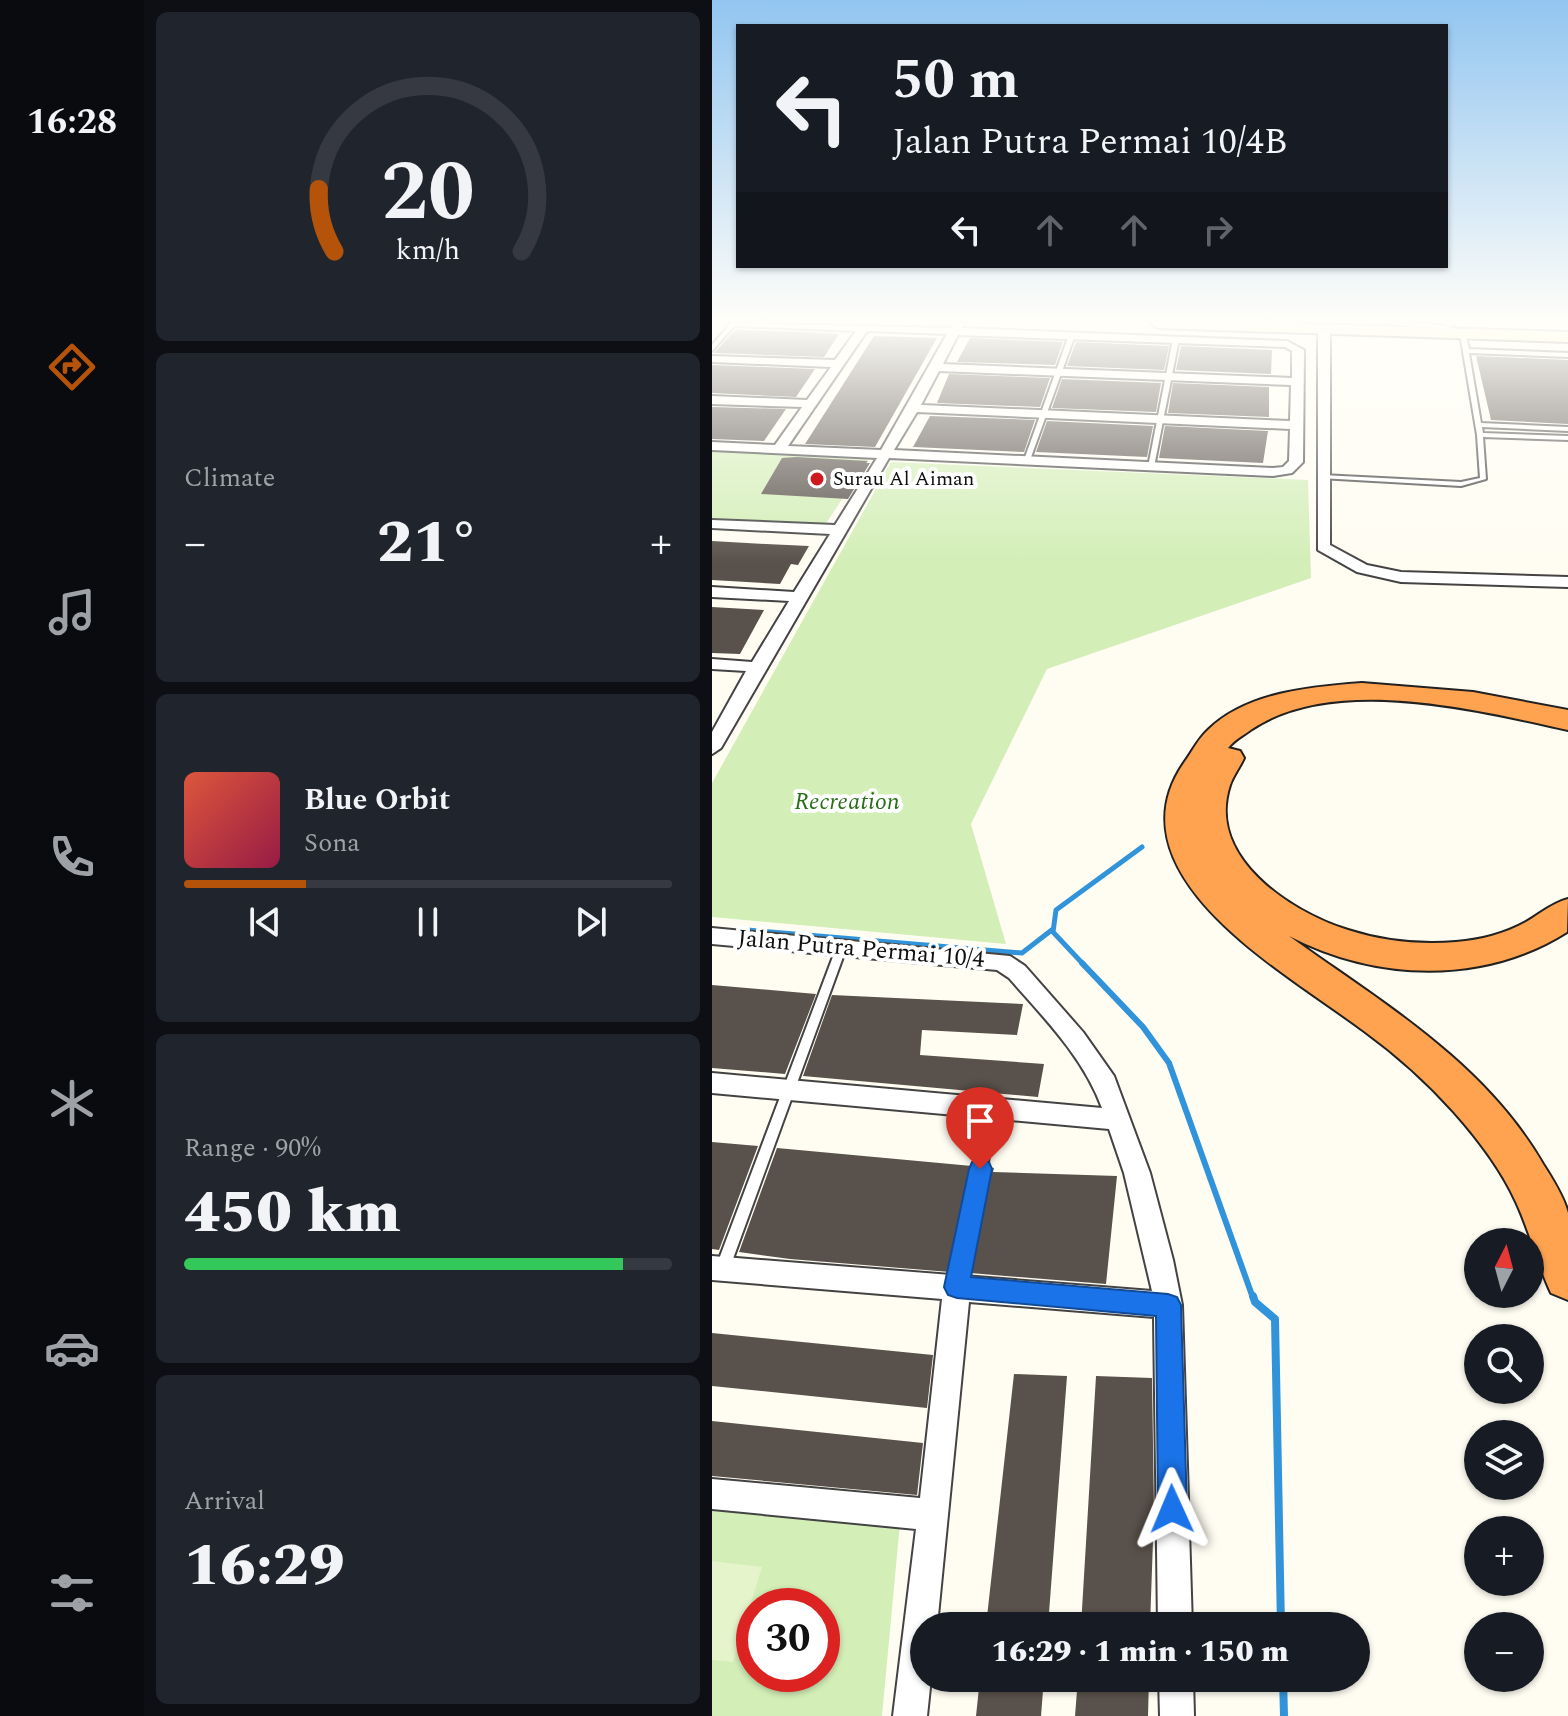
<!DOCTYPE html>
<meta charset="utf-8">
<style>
:root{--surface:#171b24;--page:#20242c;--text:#f1f3f6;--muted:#9ea1a6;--line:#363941;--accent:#b45309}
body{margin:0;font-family:Spectral,serif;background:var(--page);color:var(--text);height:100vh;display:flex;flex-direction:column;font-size:30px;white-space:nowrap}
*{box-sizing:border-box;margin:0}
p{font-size:26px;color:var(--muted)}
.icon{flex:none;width:44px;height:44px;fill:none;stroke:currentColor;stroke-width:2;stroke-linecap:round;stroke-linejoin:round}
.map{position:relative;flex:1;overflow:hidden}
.panel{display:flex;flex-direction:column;gap:12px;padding:12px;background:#0d0f14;width:568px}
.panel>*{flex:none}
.guide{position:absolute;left:24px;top:24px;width:712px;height:244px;border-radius:0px;box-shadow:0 2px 6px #0004;background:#171b24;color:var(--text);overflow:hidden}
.needle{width:52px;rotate:6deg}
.tools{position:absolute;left:752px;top:1228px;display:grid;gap:16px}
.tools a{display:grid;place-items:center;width:80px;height:80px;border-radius:50%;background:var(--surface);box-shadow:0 2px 6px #0004;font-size:40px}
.speed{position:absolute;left:24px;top:1588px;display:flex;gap:16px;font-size:40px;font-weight:700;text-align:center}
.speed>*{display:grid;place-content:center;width:104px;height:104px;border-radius:50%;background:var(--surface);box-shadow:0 2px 6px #0004;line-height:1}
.speed .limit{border:12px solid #d22;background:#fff;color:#111}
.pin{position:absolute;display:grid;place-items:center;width:68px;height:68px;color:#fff;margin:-82px -34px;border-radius:50% 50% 50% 0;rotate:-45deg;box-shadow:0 0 8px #0007}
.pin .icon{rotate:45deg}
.me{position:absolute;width:88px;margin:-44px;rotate:359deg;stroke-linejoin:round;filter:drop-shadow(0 0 6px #0008)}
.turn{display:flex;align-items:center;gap:28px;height:168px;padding:0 24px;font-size:36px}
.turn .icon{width:104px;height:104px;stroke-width:2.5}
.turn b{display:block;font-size:56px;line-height:68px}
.lanes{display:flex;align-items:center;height:76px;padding:0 24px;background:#0003;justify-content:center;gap:40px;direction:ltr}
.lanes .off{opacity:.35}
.big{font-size:60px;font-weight:800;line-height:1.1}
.panel .card{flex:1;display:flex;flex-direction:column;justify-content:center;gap:12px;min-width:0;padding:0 28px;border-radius:12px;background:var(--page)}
.panel .dial{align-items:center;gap:0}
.dial svg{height:208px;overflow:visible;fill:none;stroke:var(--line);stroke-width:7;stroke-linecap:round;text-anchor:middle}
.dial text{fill:var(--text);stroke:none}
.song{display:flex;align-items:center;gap:24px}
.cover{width:96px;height:96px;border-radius:12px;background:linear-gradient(135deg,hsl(10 70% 55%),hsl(340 70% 35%))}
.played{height:8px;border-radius:4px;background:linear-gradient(90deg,var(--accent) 25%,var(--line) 25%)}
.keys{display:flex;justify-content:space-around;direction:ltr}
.heat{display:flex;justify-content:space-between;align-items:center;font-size:44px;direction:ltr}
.charge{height:12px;border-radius:6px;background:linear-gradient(90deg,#34c759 90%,var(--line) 0)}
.trip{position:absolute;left:198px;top:1612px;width:460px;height:80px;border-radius:40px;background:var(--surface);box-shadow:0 2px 6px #0004;font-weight:800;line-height:80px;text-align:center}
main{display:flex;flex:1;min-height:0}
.tab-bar{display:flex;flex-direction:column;width:144px;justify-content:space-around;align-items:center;background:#090b0e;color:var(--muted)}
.tab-bar .icon{width:56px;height:56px}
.tab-bar .current{color:var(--accent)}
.tab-bar b{font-size:36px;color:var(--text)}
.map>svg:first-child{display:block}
</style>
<main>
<nav class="tab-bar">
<b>16:28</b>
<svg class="icon current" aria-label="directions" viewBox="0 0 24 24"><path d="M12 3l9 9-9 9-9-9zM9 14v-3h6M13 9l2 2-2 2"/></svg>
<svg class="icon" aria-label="music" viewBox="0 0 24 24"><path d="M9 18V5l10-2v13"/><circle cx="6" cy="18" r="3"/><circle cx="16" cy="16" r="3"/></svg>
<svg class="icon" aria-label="phone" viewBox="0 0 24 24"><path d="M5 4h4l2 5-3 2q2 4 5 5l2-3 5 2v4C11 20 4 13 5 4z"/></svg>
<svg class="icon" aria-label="climate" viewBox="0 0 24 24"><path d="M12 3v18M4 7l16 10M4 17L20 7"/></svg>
<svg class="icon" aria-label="car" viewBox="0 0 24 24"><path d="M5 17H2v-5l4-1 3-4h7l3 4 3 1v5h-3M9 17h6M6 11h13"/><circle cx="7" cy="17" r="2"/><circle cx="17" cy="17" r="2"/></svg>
<svg class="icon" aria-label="filters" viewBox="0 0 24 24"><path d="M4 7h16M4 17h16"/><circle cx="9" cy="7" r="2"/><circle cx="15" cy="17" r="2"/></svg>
</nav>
<section class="panel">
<div class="card dial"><svg viewBox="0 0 100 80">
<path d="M14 69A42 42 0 1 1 86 69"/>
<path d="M14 69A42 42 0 0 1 8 45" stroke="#b45309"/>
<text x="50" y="56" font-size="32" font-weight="700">20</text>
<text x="50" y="72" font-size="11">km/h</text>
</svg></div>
<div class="card"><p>Climate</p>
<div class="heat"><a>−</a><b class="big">21°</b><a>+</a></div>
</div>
<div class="card">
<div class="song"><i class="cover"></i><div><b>Blue Orbit</b><p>Sona</p></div></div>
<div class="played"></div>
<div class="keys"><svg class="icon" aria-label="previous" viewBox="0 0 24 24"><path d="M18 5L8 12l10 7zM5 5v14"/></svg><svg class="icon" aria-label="pause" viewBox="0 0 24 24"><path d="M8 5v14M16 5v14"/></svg><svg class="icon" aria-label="next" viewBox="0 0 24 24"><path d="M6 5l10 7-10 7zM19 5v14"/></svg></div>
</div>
<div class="card"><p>Range · 90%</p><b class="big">450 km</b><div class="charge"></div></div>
<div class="card"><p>Arrival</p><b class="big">16:29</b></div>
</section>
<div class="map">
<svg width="856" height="1716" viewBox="0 0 856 1716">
<rect width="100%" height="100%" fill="#fffdf2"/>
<path fill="#d3eeb7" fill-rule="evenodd" d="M0,449L158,457L113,525L0,520Z
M179,462L596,480L599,578L335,669L259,824L294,944L0,917V783Z
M0,1509L188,1523L170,1716H0ZM42,1606H110V1674H42Z"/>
<path fill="#e5f4ca" d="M0,1561L50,1567L21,1662L0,1660Z"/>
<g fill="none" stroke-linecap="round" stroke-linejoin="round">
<path stroke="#3194da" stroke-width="5" d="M35,930L310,953L341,929
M372,965L341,932L344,910L430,847"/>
<path stroke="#3194da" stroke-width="6" d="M370,963L431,1027L457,1063L541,1298"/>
<path stroke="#3194da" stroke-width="8" d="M541,1296L543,1302L563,1319L569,1626
M571,1678L572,1716"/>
</g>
<path fill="#59514b" d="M23,330L94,332L127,334L112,357L2,353Z
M162,336L225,338L163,447L93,444Z
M258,338L351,342L343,365L245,362Z
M364,342L457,346L452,370L355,366Z
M469,346L560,350L559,374L464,370Z
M764,356L856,360V424L779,420Z
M0,365L103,369L84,397L0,393Z
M237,374L338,378L328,407L225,403Z
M350,379L449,383L444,412L340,408Z
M461,383L557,387V417L456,413Z
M0,407L74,409L52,441L0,439Z
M218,416L323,420L312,452L201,447Z
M335,421L441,426L435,457L324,452Z
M453,426L556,431L551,463L447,458Z
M84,457L156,461L154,463H158L136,499L49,494L70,458Z
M0,541L54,544L97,546L86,565L79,564L68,584L0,580Z
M0,607L52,610L28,654L0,653Z
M0,985L104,994L73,1074L0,1068Z
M120,995L311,1004L305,1035L210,1030L208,1055L332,1064L326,1097L91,1076Z
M0,1142L46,1146L7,1250L0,1249Z
M65,1148L260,1166L238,1272L78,1259L27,1252Z
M278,1167L282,1168L281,1172L405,1176L394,1284L258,1273Z
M0,1333L221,1355L215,1408L0,1386Z
M302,1374L355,1376L336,1626H274Z
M384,1376L440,1378L442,1512L438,1626H369Z
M0,1421L211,1443L205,1495L0,1476Z
M268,1678H332L329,1716H264Z
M366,1678H437L436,1716H363Z"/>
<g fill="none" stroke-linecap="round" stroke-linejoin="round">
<defs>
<path id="lane" d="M19,323H25L0,351V345Z
M680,323C704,322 731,323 753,332L757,349L856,353V357L757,353L769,423L856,427V431L770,427L771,433L856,436V440L771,437L774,479L749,486L608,478L607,477L610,475L749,482L768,478L765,435L748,334L737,330L683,325Z
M360,333L363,335L318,460L313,461L312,460L357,335Z
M464,337L467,339L442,467L439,469L436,467L461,339Z
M130,942L134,943L135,946L18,1267L16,1271L11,1273L6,1271L4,1267L125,946L126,943Z
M280,1105L284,1106L286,1110L252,1287L250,1291L245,1293L240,1291L238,1287L274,1110L276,1106Z"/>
<path id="street" d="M18,323L239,328L242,323H252L250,328L575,341L592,350L591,462L580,473L561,476L177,458L9,748L0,754V732L34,671L0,669V659L40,662L77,601L0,597V587L82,592L118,534L0,528V520L123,525L165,458L0,450V442L63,445L90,407L0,404V396L95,400L119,367L0,362V356L123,360L144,331L23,326ZM155,331L235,334L169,450L76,446ZM246,335L573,347L580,351V378L231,364ZM227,371L579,385L578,421L209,405ZM205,412L578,429L577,461L571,467L561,468L182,450Z
M732,323H742V324L737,327Z
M612,325L618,328V545L655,565L689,572L856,577V587L689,582L645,572L606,550V328Z
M0,928L298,956L313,966L371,1032L402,1076L438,1173L461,1260L470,1305L480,1626H446L442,1317L257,1302L225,1626H212V1678H219L215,1716H181L204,1529L0,1509V1479L208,1498L230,1299L0,1280V1256L440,1291L412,1173L397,1129L0,1093V1073L390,1108C371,1057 333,1019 297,978L285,970L0,944Z
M447,1678H481L482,1716H448Z"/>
<path id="secondary" d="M438,323H570L856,332V342L446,328Z"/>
<path id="highway" d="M650,683L761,692L856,710V730C765,710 623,674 540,729C532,735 522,740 516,748L528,751L532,758C528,767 521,776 518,785C494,857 578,912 636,930C670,941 708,945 744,942C769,940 792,934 814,922C828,914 840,903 856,899L855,932C771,985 664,981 577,936C670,1003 772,1062 831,1164C840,1178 852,1197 856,1213C856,1237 856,1275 856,1300L839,1293C825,1263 818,1232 804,1202C789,1169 766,1139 742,1112C715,1082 685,1055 652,1031C578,975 391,874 474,760C481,750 487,738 496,730C535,692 598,687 650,683Z"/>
</defs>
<use href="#lane" stroke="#434343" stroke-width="4"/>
<use href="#street" stroke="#434343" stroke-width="4"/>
<use href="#secondary" stroke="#323232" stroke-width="4"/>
<use href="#highway" stroke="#212121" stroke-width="4"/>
<use href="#lane" fill="#fff" fill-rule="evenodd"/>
<use href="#street" fill="#fff" fill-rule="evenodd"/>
<use href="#secondary" fill="#fff7ad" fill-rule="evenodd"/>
<use href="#highway" fill="#ffa350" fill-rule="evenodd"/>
</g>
<linearGradient id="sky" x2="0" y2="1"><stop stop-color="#92c5f0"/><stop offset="0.57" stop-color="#fffef9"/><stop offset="1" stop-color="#fffef9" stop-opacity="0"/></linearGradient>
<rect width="856" height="563" fill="url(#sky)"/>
<path fill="#1a73e8" stroke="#114b97" stroke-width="2" d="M268,1159L277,1162L280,1169L259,1277L456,1294L465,1297L469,1305L475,1509L470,1519L460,1524L450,1519L446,1509L444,1316L245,1298L236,1295L232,1287L257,1169L260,1162Z"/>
<circle fill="#ce191f" stroke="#fff" stroke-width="3" cx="105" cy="479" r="8"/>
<g text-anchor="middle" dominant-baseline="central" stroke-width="8" stroke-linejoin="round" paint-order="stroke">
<g font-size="20" fill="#101010" stroke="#fff" text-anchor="start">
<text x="121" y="479">Surau Al Aiman</text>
</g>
<g font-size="24" font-style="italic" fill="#296f19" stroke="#fff">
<text x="135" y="802">Recreation</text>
</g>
<g font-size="24" fill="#101010" stroke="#fff">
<text transform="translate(149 949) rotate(5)">Jalan Putra Permai 10/4</text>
</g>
</g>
</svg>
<div class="tools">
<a><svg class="needle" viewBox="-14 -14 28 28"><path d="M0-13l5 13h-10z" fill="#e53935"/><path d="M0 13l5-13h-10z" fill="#9ea1a6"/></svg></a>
<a><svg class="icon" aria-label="search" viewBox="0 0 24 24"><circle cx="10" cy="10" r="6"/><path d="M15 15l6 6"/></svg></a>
<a><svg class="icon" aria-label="layers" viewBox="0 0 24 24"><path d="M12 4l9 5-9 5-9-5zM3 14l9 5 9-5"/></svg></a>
<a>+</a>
<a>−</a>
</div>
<div class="speed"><div class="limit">30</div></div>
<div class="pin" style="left:268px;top:1169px;background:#d93025"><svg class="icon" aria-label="arrive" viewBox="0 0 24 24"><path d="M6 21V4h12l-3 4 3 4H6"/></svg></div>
<svg class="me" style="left:460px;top:1509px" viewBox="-20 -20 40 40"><path d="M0-17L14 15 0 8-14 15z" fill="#1a73e8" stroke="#fff" stroke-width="4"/></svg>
<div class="trip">16:29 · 1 min · 150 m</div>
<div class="guide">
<div class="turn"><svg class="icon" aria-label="left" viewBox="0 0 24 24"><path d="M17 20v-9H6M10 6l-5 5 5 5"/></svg><div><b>50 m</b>Jalan Putra Permai 10/4B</div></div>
<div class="lanes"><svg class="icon" aria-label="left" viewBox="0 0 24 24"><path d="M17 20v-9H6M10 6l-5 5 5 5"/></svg><svg class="icon off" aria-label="ahead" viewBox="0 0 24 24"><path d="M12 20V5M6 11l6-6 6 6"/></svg><svg class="icon off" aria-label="ahead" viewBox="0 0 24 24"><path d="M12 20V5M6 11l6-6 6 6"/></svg><svg class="icon off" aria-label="right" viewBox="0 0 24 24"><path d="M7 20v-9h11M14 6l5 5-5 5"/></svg></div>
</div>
</div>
</main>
